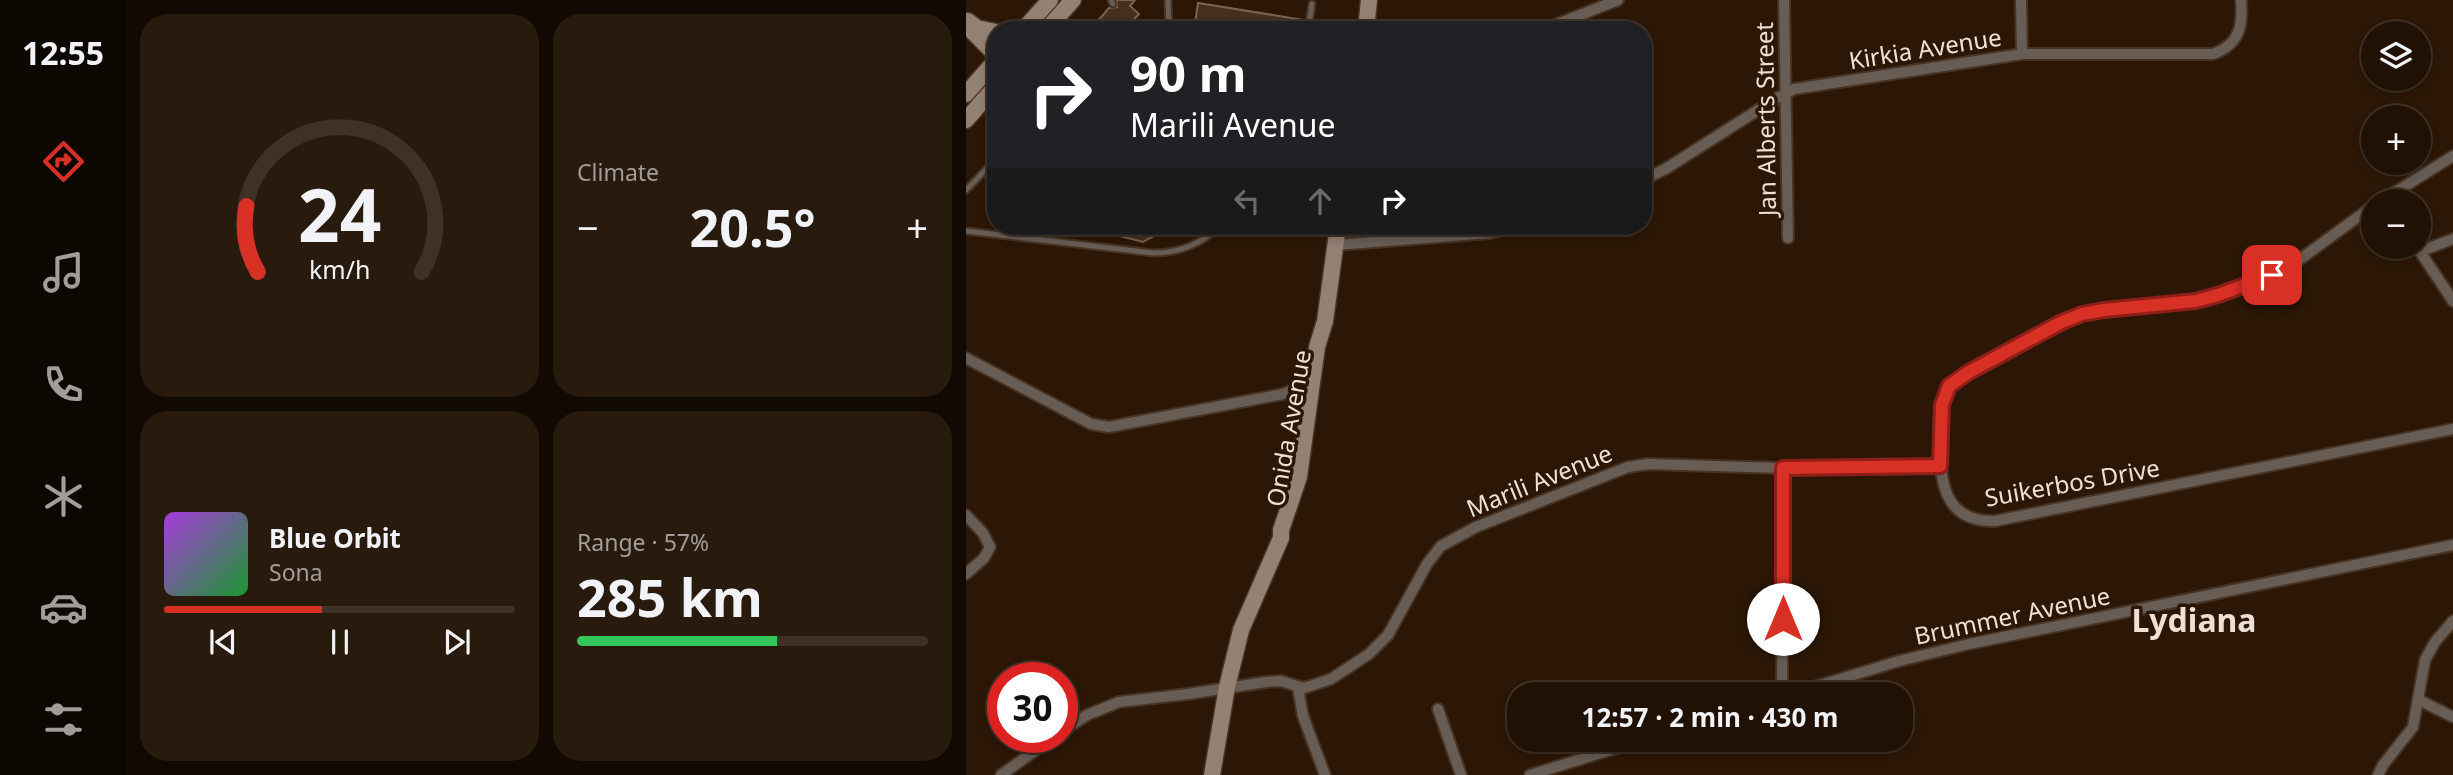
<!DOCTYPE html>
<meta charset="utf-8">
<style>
:root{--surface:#211104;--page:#291a0e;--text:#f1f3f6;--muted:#a29d9a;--line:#3e3126;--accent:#d93025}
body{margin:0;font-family:"Noto Sans",sans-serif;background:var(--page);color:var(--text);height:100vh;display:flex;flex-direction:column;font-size:26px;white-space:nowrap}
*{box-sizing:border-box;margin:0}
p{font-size:23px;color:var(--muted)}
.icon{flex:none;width:38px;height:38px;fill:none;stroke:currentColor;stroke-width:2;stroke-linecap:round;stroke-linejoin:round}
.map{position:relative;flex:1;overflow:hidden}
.panel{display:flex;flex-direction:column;gap:14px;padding:14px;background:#120902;width:840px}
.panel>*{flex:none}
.guide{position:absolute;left:21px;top:21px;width:665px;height:214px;border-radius:28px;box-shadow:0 4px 10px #0003,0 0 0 2px var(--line);background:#202124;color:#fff;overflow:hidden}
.controls{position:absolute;left:1395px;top:21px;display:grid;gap:14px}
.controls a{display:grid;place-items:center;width:70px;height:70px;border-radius:50%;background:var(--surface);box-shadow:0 4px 10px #0003,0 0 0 2px var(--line);font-size:35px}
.speed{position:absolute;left:21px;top:662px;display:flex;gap:14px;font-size:35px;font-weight:700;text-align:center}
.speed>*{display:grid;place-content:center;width:91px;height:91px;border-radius:50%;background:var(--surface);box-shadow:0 4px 10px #0003,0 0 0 2px var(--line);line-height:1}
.speed .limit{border:10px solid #d22;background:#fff;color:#111}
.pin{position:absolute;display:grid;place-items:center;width:60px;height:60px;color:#fff;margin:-30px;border-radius:14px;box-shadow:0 4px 10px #0006}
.me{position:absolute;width:77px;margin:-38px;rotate:0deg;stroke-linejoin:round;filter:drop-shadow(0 0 5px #0008)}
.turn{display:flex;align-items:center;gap:24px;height:147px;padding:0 28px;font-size:32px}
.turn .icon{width:91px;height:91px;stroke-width:2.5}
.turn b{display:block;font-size:49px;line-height:60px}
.lanes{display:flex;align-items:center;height:66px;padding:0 28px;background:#0003;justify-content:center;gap:35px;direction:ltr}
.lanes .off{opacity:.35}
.big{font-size:52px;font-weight:700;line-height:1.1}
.panel .tile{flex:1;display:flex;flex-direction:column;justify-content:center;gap:10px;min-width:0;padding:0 24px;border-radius:28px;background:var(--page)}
.panel .dial{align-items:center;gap:0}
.dial svg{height:182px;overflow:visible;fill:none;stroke:var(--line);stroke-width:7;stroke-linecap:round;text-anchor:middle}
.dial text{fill:var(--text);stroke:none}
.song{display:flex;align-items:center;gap:21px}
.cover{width:84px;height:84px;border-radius:10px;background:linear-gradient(135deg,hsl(280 70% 55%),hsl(130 70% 35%))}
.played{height:7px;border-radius:4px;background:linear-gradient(90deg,var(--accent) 45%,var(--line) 45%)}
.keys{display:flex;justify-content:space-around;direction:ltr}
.heat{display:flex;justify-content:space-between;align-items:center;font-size:38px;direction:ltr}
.charge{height:10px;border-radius:5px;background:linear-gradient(90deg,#34c759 57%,var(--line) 0)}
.panel .tiles{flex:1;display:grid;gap:14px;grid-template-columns:repeat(2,1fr)}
.trip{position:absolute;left:541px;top:682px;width:406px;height:70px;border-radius:28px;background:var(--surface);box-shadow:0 4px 10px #0003,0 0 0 2px var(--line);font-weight:700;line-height:70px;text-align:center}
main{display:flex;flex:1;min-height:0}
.tab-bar{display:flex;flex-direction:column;width:126px;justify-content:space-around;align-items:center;background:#0d0702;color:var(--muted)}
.tab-bar .icon{width:49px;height:49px}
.tab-bar .on{color:var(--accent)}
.tab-bar b{font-size:32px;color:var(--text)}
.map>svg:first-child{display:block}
</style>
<main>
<nav class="tab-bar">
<b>12:55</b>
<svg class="icon on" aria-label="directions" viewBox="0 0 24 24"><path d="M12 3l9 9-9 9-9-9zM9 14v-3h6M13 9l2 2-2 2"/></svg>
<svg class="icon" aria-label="music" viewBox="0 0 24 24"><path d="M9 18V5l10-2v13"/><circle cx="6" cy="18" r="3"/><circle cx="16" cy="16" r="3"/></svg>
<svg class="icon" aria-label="phone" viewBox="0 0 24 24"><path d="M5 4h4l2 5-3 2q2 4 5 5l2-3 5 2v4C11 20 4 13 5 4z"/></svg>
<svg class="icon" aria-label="climate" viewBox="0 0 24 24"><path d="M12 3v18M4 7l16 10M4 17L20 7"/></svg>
<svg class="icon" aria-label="car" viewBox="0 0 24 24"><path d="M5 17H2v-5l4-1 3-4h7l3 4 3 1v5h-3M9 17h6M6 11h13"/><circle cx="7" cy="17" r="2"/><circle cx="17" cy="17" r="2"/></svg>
<svg class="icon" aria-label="filters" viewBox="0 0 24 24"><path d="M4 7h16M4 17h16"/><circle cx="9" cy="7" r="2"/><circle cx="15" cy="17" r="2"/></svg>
</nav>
<section class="panel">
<div class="tiles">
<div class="tile dial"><svg viewBox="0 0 100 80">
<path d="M14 69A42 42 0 1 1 86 69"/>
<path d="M14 69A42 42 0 0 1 9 40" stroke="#d93025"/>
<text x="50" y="56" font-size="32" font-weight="700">24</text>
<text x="50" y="72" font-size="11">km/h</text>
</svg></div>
<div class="tile"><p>Climate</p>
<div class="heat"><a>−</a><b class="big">20.5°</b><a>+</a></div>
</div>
<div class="tile">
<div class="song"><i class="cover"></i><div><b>Blue Orbit</b><p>Sona</p></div></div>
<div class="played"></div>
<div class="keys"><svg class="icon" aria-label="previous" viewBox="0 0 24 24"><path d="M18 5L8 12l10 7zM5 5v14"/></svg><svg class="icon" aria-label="pause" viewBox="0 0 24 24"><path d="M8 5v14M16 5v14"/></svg><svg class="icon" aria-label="next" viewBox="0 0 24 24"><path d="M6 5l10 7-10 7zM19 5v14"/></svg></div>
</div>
<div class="tile"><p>Range · 57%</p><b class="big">285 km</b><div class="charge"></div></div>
</div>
</section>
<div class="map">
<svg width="1487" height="775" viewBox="0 0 1487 775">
<rect width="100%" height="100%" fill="#2c1706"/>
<path fill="#452f1e" stroke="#7c6250" stroke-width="2" d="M151,0H169L164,6L173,14L161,27L152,20L143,30H124L143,8L151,7Z
M232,3L338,20L337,30H228Z
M127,226H206L177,242L127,229Z"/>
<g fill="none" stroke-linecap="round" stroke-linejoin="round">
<defs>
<path id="lane" d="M145,0L147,4
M202,0L203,30
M342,30L346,4
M0,190L30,159
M0,231L187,253C214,253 234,244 255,226"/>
<path id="street" d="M818,0L822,238
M1055,0L1056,54
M576,30L652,0
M677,180L701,168L811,98L828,89L1056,54H1247C1274,44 1277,26 1275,0
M1415,201L1487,156
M1407,206L1333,260L1306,275L1255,294L1229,301L1138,310L1116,315L1096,322L996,376C973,391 975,415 974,440C974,481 977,522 1029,521L1487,429
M370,245L524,233L553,226
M1451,247L1487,301
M1455,251L1487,239
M0,358L125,424L143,427L317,394L336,386L347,378
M0,515L17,533L24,547L18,558L0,574
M332,688L337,716L359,775
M816,695L817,468
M822,695L933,661L1003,644L1487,545
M1453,700L1487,717
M472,709L495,775
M96,731L121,715L153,702L222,694L300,682L315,681L338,688L365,679L403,654L422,635L461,564L475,546L510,527L662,467L682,464L817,468L974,466
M35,775L88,737
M564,775L676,740
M1412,775L1417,765L1447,727L1459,660L1469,642L1487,621"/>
<path id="secondary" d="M2,21L11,28L30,32
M0,25L30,55
M57,30L84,0
M80,30L107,0
M400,30L403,0
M0,94L30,60
M0,120L30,86
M246,775L261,687L275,630L315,538V530L333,477L351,347L359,321L372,226"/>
</defs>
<use href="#lane" stroke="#473323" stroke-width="9"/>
<use href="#street" stroke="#473323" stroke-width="14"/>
<use href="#secondary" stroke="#473323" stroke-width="19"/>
<use href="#lane" stroke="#685d55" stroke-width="5"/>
<use href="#street" stroke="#685d55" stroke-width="10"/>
<use href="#secondary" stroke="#938174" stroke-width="16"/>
</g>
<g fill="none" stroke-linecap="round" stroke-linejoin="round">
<defs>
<path id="route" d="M817,619V468L974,466L976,405L983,386L1003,372L1096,322L1116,314L1138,310L1230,301L1255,294L1306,275"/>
</defs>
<use href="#route" stroke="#8d1f18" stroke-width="18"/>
<use href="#route" stroke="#d93025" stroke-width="12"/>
</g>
<g text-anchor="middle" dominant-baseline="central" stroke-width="7" stroke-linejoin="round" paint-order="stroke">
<g font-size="24" fill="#efe0d6" stroke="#2c1706">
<text transform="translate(959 48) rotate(-9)">Kirkia Avenue</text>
<text transform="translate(799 119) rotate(-91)">Jan Alberts Street</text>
<text transform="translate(322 428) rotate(-80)">Onida Avenue</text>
<text transform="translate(573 480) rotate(-22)">Marili Avenue</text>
<text transform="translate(1106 482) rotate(-10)">Suikerbos Drive</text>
<text transform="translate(1046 615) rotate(-12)">Brummer Avenue</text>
</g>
<g font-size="32" font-weight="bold" fill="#efe0d6" stroke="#2c1706">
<text x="1228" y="619">Lydiana</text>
</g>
</g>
</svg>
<div class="controls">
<a><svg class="icon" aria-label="layers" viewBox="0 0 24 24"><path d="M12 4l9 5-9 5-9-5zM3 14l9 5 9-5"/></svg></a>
<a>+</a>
<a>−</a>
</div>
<div class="speed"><div class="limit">30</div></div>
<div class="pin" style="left:1306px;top:275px;background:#d93025"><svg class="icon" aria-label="arrive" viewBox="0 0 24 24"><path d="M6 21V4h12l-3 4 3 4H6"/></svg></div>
<svg class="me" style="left:817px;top:619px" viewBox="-20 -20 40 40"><circle r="19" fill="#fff"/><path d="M0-13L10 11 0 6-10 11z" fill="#d93025"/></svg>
<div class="trip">12:57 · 2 min · 430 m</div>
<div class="guide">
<div class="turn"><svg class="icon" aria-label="right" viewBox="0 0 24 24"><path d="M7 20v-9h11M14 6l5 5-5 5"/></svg><div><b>90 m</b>Marili Avenue</div></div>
<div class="lanes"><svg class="icon off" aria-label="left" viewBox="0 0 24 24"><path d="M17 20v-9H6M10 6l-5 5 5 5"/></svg><svg class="icon off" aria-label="ahead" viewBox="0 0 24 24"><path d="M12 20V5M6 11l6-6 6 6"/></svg><svg class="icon" aria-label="right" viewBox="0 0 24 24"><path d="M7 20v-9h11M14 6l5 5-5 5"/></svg></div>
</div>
</div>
</main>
